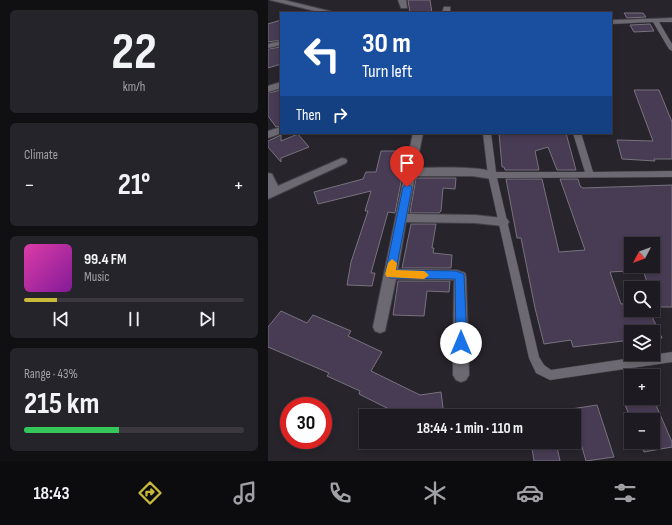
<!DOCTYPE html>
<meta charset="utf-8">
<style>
:root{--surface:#1d1b21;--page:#25242a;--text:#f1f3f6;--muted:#a0a1a5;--line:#3b393f;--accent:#c9ba3a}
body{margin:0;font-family:"Sofia Sans Condensed",sans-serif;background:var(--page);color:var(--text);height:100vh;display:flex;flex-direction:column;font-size:15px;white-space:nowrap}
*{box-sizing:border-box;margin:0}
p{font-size:13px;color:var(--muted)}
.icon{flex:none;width:22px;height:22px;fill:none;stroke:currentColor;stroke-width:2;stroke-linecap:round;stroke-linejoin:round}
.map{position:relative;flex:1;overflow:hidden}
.sheet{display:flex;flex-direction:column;gap:10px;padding:10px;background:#100f12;width:268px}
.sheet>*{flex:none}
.hud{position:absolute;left:12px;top:12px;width:332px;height:122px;border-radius:0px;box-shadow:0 2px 6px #0003,0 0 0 1px var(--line);background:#1a4fa0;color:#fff;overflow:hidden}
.needle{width:26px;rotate:229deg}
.fabs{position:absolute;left:356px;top:237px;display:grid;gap:8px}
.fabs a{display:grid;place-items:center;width:36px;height:36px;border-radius:0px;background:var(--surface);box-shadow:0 2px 6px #0003,0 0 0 1px var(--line);font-size:20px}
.speed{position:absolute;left:12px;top:397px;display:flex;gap:8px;font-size:20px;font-weight:700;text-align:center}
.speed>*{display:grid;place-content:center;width:52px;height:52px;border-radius:50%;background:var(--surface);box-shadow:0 2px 6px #0003,0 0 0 1px var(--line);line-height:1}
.speed .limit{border:6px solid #d22;background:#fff;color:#111}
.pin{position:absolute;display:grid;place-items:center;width:34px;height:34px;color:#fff;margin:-41px -17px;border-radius:50% 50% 50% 0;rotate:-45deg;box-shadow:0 0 4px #0007}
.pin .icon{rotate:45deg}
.me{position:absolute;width:44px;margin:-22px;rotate:0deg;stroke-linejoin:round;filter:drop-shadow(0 0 3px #0008)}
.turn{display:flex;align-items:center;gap:14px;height:84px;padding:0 16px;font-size:18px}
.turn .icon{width:52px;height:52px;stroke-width:2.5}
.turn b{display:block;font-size:28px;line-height:34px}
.then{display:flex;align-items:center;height:38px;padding:0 16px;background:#0003;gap:8px;font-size:15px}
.big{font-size:30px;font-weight:700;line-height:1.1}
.sheet .card{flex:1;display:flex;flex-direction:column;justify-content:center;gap:6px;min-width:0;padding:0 14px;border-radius:6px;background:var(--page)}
.sheet .dial{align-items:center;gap:0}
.dial b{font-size:52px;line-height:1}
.song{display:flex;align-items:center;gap:12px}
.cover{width:48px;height:48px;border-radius:6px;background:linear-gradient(135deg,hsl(320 70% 55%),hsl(290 70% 35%))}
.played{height:4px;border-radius:2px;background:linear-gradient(90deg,var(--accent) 15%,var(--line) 15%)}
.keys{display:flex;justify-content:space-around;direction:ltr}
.heat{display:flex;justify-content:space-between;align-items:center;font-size:22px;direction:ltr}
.charge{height:6px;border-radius:3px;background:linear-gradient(90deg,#34c759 43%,var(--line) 0)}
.trip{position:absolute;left:91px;top:409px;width:222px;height:40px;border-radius:0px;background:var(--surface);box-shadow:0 2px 6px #0003,0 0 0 1px var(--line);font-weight:700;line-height:40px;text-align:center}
.dock{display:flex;height:64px;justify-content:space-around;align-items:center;background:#0c0b0d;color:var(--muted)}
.dock .icon{width:28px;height:28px}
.dock .on{color:var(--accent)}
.dock b{font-size:18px;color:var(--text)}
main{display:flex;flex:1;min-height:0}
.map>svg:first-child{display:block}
</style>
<main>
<section class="sheet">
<div class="card dial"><b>22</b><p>km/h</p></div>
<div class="card"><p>Climate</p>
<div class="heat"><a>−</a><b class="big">21°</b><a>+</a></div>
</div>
<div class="card">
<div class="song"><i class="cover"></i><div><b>99.4 FM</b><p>Music</p></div></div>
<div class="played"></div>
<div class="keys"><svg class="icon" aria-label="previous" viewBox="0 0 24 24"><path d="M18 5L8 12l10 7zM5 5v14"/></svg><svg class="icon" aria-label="pause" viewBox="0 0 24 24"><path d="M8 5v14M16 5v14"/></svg><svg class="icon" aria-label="next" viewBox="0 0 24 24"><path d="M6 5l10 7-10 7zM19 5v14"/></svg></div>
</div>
<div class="card"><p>Range · 43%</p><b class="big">215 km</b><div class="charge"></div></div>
</section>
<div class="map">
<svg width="404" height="461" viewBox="0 0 404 461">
<rect width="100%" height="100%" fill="#27242c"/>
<path fill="#483b54" stroke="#77737c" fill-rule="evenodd" d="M140,0H162L164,13H142Z
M356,13H375L378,17L359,18Z
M13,20V40L0,42V24Z
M382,24L386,31L366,32L362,25Z
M13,47V64L0,68V49Z
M13,90V126L8,127L0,116V93Z
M366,90H391L404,122V159H386L387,161L354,159L349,140L385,141Z
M231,133H298L308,170H289L280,147L267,151L271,170H237L236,167H234Z
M30,134L41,147L13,158V162L0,147V141L13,135V141Z
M113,151H139L127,213L120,212L103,273H107L104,286L79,285L83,262L100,211H97L103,191L50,204L46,192L95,179L98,172H108Z
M148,178H188L187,189L175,188L173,211L171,213H142Z
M238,179H274L291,252L317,250L292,179H310L312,186L315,188L404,185V307H387L385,300V288H381L375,270L342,272L353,304L363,303V310H381L394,338L385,340V332H363V343L356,344L355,341L305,347L303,340L276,344L267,308L253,238H249ZM363,244H385V266H363Z
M143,224H168L164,248H166L165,253L184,255L183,268H134Z
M130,281H182L181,292L159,291L156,316L125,315Z
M13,311L39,323L45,315L83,331L80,336L114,352L103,371L152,395L173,392L176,416H135L91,394L92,391L59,376L61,373L0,347V327Z
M385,398L404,442V447L376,452L372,442H385V420H363L356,402Z
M329,405L346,457L318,461L303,409Z
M263,442H288L292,461H266Z"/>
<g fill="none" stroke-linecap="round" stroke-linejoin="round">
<defs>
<path id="service" d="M404,18V22H391L404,44V51L401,49L385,22L343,24V20Z
M215,133H223L228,172H317L305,133H313L325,172L404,171V177L229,178L271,357L276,365L283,370L404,352V362L282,380L268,373L261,358L220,175Z"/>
<path id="minor" d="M2,0H16L69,13H55Z
M130,0H138L139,8H133Z
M176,7H182V13H174Z
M13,41V45L0,48V44Z
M13,82V88L0,92V86Z
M13,127L14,133L0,138V131Z
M145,133H155L148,168C162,168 223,165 229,175L224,179L204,176H147L140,214L207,215L235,218L239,219L241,222L239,225L235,226L207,223L138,222L130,269L188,270L197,273L198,277L201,375L198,380L193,382L188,380L185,375L186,280L128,279L117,331L112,333L107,331L105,327Z
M74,158L78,159L79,161L78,163L0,199V173L4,174L10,186Z"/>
</defs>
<use href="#service" stroke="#454249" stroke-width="1"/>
<use href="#minor" stroke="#454249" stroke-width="2"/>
<use href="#service" fill="#6d6972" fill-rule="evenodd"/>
<use href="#minor" fill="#6d6972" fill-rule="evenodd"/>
</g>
<path fill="#1a73e8" stroke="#114b97" d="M139,184L144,187L128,270L188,271L196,274L199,343L197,347L193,348L189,347L188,343L187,279L122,278L117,274L135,187Z"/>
<path fill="#f59e0b" d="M124,259L129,263L128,270L156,271L161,275L156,279L119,277L117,274L120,263Z"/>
</svg>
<div class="fabs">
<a><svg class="needle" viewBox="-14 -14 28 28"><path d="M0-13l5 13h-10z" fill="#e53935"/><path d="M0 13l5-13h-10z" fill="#a0a1a5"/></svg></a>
<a><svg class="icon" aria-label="search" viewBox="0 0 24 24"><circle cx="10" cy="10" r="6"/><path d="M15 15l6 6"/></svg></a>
<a><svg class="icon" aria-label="layers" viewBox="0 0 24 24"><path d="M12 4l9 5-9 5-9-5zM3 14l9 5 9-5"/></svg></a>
<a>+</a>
<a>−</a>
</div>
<div class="speed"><div class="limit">30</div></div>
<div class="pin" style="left:139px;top:187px;background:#d93025"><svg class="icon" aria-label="arrive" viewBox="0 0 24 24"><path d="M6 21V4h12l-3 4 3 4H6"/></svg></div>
<svg class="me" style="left:193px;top:343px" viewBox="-20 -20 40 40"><circle r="19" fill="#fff"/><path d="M0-13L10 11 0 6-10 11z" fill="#1a73e8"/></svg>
<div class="trip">18:44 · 1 min · 110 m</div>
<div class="hud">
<div class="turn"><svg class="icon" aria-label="left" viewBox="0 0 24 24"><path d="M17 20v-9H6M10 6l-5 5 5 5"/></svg><div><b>30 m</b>Turn left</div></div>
<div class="then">Then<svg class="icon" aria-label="right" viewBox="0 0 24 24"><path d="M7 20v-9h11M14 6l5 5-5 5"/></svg></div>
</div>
</div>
</main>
<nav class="dock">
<b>18:43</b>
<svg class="icon on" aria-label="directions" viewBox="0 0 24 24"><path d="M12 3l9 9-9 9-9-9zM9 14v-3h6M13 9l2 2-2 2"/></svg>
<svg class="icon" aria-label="music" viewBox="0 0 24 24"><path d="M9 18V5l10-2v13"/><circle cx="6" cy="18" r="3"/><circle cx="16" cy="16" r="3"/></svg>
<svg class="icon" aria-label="phone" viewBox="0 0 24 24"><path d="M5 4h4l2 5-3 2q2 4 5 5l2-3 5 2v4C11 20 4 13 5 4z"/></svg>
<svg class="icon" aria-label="climate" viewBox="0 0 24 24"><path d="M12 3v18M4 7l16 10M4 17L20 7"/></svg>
<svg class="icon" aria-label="car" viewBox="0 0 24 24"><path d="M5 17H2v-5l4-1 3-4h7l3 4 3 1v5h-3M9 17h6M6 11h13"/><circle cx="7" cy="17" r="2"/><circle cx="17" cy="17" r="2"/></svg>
<svg class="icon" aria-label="filters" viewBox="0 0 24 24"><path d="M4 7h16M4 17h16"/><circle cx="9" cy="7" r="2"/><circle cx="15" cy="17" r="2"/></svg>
</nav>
